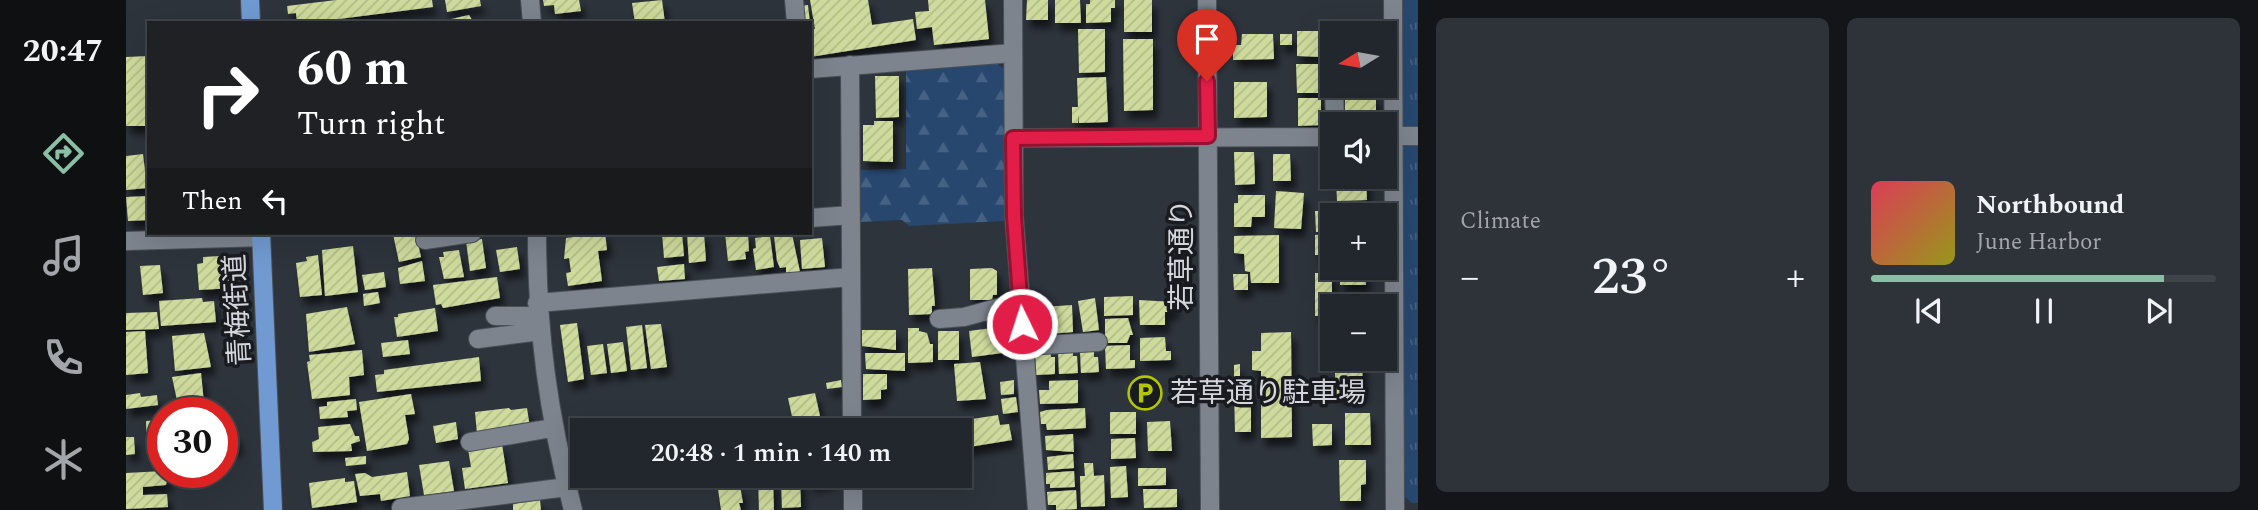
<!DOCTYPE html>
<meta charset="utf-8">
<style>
:root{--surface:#22272d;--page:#2e3339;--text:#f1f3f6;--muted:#a2a5aa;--line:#3f4449;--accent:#8abfa5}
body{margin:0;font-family:Spectral,"Noto Sans JP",serif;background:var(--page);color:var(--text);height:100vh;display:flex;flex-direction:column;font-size:26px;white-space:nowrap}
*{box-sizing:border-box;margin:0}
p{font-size:23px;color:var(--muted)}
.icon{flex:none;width:38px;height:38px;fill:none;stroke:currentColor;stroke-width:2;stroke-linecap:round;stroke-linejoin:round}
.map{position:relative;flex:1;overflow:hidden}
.side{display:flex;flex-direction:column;gap:18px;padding:18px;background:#131519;width:840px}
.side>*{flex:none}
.hud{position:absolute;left:21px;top:21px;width:665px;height:214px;border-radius:0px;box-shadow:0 7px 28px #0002,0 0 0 2px var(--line);background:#202124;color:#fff;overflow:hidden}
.needle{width:46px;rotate:259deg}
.fabs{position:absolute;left:1194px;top:21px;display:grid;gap:14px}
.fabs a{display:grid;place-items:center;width:77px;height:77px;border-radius:0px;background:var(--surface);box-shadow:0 7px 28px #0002,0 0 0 2px var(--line);font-size:35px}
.speed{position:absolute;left:21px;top:397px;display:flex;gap:14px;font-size:35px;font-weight:700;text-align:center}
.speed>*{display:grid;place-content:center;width:91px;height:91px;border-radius:50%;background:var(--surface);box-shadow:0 7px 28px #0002,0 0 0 2px var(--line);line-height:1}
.speed .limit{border:10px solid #d22;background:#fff;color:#111}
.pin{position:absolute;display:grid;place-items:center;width:60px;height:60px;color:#fff;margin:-72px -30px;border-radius:50% 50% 50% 0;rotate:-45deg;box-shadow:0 0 7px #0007}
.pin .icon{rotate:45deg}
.me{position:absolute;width:77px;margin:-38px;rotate:356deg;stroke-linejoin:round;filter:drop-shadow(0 0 5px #0008)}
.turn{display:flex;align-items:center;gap:24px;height:147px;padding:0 35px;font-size:32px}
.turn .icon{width:91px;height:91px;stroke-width:2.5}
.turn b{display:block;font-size:49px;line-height:60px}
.then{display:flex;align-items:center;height:66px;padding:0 35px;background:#0003;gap:14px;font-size:26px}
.big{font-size:52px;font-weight:600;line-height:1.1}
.side .tile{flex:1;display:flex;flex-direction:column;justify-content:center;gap:10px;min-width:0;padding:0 24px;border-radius:10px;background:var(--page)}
.song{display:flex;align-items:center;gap:21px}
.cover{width:84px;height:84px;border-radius:10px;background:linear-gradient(135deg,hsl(350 70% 55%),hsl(60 70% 35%))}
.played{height:7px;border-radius:4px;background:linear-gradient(90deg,var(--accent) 85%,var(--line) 85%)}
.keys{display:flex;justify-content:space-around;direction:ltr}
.heat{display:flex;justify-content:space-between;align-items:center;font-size:38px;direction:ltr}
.side .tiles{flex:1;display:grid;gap:18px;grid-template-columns:repeat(2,1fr)}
.trip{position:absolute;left:444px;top:418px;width:402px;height:70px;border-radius:0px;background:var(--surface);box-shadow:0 7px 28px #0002,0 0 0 2px var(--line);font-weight:600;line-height:70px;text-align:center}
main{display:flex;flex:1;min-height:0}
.tabs{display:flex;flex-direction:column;width:126px;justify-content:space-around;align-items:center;background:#0e1012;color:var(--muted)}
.tabs .icon{width:49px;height:49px}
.tabs .current{color:var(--accent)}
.tabs b{font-size:32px;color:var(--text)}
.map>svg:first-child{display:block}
</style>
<main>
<nav class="tabs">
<b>20:47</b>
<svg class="icon current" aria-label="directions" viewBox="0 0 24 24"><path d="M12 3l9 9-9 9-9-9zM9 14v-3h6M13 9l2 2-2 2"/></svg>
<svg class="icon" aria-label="music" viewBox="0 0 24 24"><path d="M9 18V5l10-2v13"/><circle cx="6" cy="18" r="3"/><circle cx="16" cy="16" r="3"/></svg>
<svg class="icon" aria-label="phone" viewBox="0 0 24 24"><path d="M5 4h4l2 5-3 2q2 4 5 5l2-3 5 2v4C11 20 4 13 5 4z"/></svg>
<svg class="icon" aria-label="climate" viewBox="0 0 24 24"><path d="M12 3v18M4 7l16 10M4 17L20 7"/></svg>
</nav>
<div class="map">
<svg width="1292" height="510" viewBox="0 0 1292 510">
<defs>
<pattern id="forest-firs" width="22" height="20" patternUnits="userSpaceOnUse" patternTransform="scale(1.75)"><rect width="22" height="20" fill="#27476f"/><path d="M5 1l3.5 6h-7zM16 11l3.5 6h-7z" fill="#456183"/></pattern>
<pattern id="park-tufts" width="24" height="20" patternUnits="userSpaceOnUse" patternTransform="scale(1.75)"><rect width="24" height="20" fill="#27476f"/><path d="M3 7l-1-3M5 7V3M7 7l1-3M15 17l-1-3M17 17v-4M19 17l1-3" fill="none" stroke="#456183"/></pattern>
<pattern id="building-hatch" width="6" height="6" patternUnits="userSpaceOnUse" patternTransform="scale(1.75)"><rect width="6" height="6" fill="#cfdb9c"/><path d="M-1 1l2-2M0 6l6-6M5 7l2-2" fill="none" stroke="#b2bc8a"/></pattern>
<filter id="shadow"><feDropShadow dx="4.5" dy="8" stdDeviation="3.5" flood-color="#0009"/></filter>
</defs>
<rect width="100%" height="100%" fill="#2e343c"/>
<path fill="url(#forest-firs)" d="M870,63L878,69V221L783,226L776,220L735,222L734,170L780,169V70Z"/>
<path fill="url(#park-tufts)" d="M1276,0H1292V503H1286L1278,496Z"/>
<path fill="url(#building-hatch)" filter="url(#shadow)" d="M210,0H306L307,7L181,23H171L170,13L162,14L161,6Z
M319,0H354L355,6L321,12Z
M417,0H453L455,11L429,14L428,5L418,6Z
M536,0L539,23H509L506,3Z
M684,0H742L746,25L787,19L790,40L684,57V30L689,29Z
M802,0H859L863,39L808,45L806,27L791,29L789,12L803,11Z
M901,0H922V20H900Z
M929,0H954L955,23H929Z
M964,0H989V8H985V22L960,23V4H964Z
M998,0H1026V32H998Z
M682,5L684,23H676L674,6Z
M343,15L348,23H321V20Z
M952,29H979V72L953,73Z
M1216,30H1244V33H1216Z
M1171,31H1203V45H1196V57L1171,56Z
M1116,34H1147L1148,59L1107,60V45H1115Z
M1154,34H1166V45H1154Z
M997,39H1027V110L998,111Z
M22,56L23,126H0V57Z
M1170,64H1194V93H1171Z
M749,76H773V117L750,118Z
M980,77L982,122L953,123V115L952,123H946V107H952L951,78Z
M1108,82H1141V117L1108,118Z
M1216,86H1245V93H1216Z
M1250,97V123H1219V98Z
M1172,98H1195V125L1172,126Z
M748,121H767V162L737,161V125H748Z
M1108,152H1128L1129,184L1109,185Z
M17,154L21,188L0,190V156Z
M1147,154H1164L1165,181H1147Z
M1210,177H1240L1241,200L1211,201Z
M1150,191L1178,193L1175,229L1148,228Z
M1112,195H1139V217H1126L1125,227H1108V203H1112Z
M23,196V220L2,221L0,197Z
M1189,211H1212V215H1206V232H1190Z
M282,233L283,236L290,235L295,257L273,262L267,234Z
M479,233L481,250L472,251L476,281L442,286L440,273L445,272L443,258L438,259L440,238Z
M536,233H556L558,256L538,258Z
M561,233H578L580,261L563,263Z
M599,233H622L623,251L619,252L620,259L602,261Z
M666,234L674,272L660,273V267L654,268L651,261L648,236Z
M1206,234V255H1189V235Z
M1153,235V283H1125L1124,272L1119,271L1118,254L1108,253V236Z
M644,236L648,267L630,270L627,249L630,248L629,238Z
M696,238L699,267L676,269L674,240Z
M356,239L360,268L344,271L340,241Z
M227,246L232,292L199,296L196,250Z
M391,247L394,269L374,272L370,250Z
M333,250L338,277L318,279L313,257H318L317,252Z
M192,255L196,295L174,297L170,263L181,261L180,257Z
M94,256L95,272H106L107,288L73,290L71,264L77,263V257Z
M296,261L299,281L274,284L272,268Z
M558,264L559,279L533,281L531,267Z
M34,265L37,293L17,295L14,266Z
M806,268L809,306H806V314L783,315L782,269Z
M866,268L871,271V295H867L866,300H844V269Z
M1214,268H1239L1240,285H1214Z
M258,272L260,287L239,290L236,275Z
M1189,273H1206V315L1189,316Z
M1107,274H1122V290H1108Z
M371,277L374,298L317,308L315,304L310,305L307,285Z
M252,292L254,303L238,306L237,294Z
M1007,296V315L978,316V297Z
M1243,296V306H1212V297Z
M76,298L77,302L88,301L90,322L35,326L33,301Z
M969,298L973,330L957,332L952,301Z
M1013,300L1048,302V312H1039V325H1014Z
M946,305L947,332L923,334L922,327H918L917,307Z
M221,307L229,344L183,352L180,314Z
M309,308L312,331L271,337L268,317H272V314Z
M31,312L33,329L0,330V313Z
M1002,318L1007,335H1004L1001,343H979V319Z
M451,323L458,379L442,382L434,325Z
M535,324L541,367L525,369L519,325Z
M516,325L521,368L505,370L500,327Z
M873,327L876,353L846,357L843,331Z
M782,328H793V331L801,333L804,344H807V362L782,363Z
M736,330H770V350L736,346Z
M19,331L22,373L0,375V332Z
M812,331H833V360H812Z
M1165,332L1166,437L1135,438V371L1126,370V351H1135V333Z
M78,333L85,367L49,371L46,336Z
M1039,337L1040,351H1045V360L1014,361V338Z
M282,340L284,354L257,357L255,343Z
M497,342L501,371L485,373L481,344Z
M477,344L481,373L465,375L461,346Z
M1004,345V360H1009V368L980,369L979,346Z
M236,350L238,375L223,377L224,395L186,399L181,362L184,361L183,355Z
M968,350V357H972L973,372L955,373L954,351Z
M925,351V357H929V374L910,375L909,352Z
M932,351H947V356H951L952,373L933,374Z
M739,353H779V371L740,369Z
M353,357L355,381L251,392L249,375L258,374V370Z
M1209,359H1236L1237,396H1209Z
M854,362L860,399L831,401L828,364Z
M1114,364V379H1108V365Z
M75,373L78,403L52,405L46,377Z
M737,374H761V389L755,390V399L737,400Z
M715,380L716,387L701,389L700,383Z
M888,380V394L875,395L874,382Z
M952,380V403L914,404L913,390H923V381Z
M1108,388H1125V432H1109Z
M14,393L15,397L31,395L32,405L0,409V395Z
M689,393L697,430H669L662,398Z
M285,394L289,414L279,415L283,439L281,444L241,451L233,402Z
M890,397L892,412L877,414L875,399Z
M230,399L231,410L221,411L222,417L194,419L193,407L201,406V402Z
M383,408L385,410L401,408L404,428L351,434L349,412Z
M959,408L960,428L921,430L920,424H915L914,412L921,410Z
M984,412H1010V434H984Z
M1219,413H1244L1245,445H1219Z
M872,415L874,425L883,424L886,440L837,448L833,421Z
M37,420V453L21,454L20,421Z
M1044,421L1046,451H1022L1021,422Z
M330,422L332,439L310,443L307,426Z
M224,424L229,436H233L234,441L225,444L226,451L187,452L186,442L193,439L192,427Z
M1186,424H1206V445L1187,446Z
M110,433L112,448L96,450V435Z
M947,434L948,452L920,450L919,436Z
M0,437H8L9,454L0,455Z
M1009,438L1010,458L985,459V439Z
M376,444L382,483L339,489L336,468L345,467L342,449Z
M947,454L948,468L922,470L921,457Z
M240,456V464L220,466L219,458Z
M1213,460H1240V484L1235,485V501H1214Z
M323,461L328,491L298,495L293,465Z
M958,463H967L968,476L978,475L979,506L955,507L954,476H959Z
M1000,466L1002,497L985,498L984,467Z
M1012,468H1040V485L1012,486Z
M37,471L42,477L40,485L17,487V495L41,494L42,507L0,509V473Z
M948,471L949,487L924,488V484H920V473Z
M281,472L284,496L255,501L254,494L234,496L229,474L239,473L246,477Z
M674,476L675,507L656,508L655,480Z
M683,476H707L708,479L685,485Z
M219,478V482L228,481L231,502L186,508L183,483Z
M632,479H647L648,510H633Z
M614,486L617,503H613L615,510H595L592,489Z
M1017,489H1051V507L1018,508Z
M950,490L951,509L930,510V505H922L921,492Z
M414,500L415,510H387V504Z"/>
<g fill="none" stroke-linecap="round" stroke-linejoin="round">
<defs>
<path id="minor" d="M404,0L406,23
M668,0L670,23
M887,0L888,216L911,510
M1081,0L1084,510
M1267,0L1269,510
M724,65L726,430
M684,69L887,53
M1208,86L1209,124
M1258,136H1292
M887,138L1206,137
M684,218L725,215
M411,233C411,333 422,413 447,510
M299,240L346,233
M0,241L135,237
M411,303L725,277
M369,316H412
M813,319L838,317L894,302
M352,339L414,331
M898,346L972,342
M344,442L426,428
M727,476V510
M275,508L441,487"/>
<path id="major" d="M124,0L125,23
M135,233L147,510"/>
</defs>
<use href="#minor" stroke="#4b5057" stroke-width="20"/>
<use href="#major" stroke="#4b5057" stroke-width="20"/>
<use href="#minor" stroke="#7d848e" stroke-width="18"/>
<use href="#major" stroke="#709ad1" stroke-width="18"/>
</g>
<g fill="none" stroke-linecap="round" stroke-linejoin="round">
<defs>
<path id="route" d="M896,324L888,216L887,138L1082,136L1081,81"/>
</defs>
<use href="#route" stroke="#92132f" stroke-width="18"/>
<use href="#route" stroke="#e11d48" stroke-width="12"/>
</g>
<defs>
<symbol id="parking-ring" viewBox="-11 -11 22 22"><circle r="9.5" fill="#191b1f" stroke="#b1c500" stroke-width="1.5"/><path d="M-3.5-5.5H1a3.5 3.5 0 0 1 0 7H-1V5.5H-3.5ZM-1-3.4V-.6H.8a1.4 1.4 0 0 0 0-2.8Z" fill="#b1c500"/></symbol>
</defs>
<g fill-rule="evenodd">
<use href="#parking-ring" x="1000" y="374" width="38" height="38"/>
</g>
<g text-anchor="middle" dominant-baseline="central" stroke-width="7" stroke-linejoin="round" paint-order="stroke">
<g font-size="28" fill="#d3d6dc" stroke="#191b1f">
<text transform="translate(1056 255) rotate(-90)">若草通り</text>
<text transform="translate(112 310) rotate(-93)">青梅街道</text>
</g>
<g font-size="28" fill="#d3d6dc" stroke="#191b1f" text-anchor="start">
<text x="1044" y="393">若草通り駐車場</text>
</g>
</g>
</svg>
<div class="fabs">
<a><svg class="needle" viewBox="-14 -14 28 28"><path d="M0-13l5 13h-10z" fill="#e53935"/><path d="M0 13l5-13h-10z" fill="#a2a5aa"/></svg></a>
<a><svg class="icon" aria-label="sound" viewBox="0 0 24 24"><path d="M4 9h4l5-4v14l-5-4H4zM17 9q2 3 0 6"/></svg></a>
<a>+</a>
<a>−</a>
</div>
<div class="speed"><div class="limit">30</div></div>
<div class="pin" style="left:1081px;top:81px;background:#d93025"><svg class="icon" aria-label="arrive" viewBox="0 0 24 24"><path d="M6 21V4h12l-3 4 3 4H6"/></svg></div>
<svg class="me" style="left:896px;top:324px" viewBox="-20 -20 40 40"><circle r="17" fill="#e11d48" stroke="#fff" stroke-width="3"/><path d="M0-11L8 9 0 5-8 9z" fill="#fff"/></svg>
<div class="trip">20:48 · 1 min · 140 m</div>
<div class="hud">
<div class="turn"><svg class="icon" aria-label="right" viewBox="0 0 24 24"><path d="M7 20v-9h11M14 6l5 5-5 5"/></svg><div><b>60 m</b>Turn right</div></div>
<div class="then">Then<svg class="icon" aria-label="left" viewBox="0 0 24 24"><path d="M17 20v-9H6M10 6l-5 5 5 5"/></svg></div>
</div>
</div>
<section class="side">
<div class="tiles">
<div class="tile"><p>Climate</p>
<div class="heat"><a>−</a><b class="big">23°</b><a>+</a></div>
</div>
<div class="tile">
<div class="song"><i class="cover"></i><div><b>Northbound</b><p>June Harbor</p></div></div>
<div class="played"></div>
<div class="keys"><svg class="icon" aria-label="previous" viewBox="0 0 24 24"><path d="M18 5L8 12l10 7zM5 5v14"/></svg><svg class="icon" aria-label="pause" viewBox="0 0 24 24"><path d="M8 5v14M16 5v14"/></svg><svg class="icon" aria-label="next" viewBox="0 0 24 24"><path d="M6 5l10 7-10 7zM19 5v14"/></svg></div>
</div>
</div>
</section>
</main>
